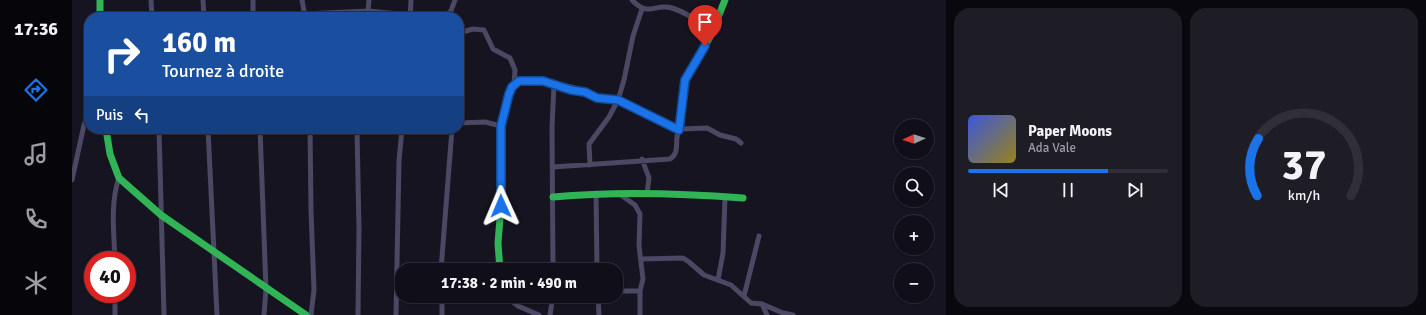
<!DOCTYPE html>
<html lang="fr">
<meta charset="utf-8">
<style>
:root{--surface:#100f19;--page:#1e1d26;--text:#f1f3f6;--muted:#9c9ca2;--line:#302f38;--accent:#1a73e8}
body{margin:0;font-family:Signika,sans-serif;background:var(--page);color:var(--text);height:100vh;display:flex;flex-direction:column;font-size:15px;white-space:nowrap}
*{box-sizing:border-box;margin:0}
p{font-size:13px;color:var(--muted)}
.icon{flex:none;width:22px;height:22px;fill:none;stroke:currentColor;stroke-width:2;stroke-linecap:round;stroke-linejoin:round}
.map{position:relative;flex:1;overflow:hidden}
.sheet{display:flex;flex-direction:column;gap:8px;padding:8px;background:#09080e;width:480px}
.sheet>*{flex:none}
.hud{position:absolute;left:12px;top:12px;width:380px;height:122px;border-radius:16px;box-shadow:0 1px 3px #0004,0 0 0 1px var(--line);background:#1a4fa0;color:#fff;overflow:hidden}
.needle{width:26px;rotate:267deg}
.fabs{position:absolute;left:822px;top:119px;display:grid;gap:8px}
.fabs a{display:grid;place-items:center;width:40px;height:40px;border-radius:50%;background:var(--surface);box-shadow:0 1px 3px #0004,0 0 0 1px var(--line);font-size:20px}
.speed{position:absolute;left:12px;top:251px;display:flex;gap:8px;font-size:20px;font-weight:700;text-align:center}
.speed>*{display:grid;place-content:center;width:52px;height:52px;border-radius:50%;background:var(--surface);box-shadow:0 1px 3px #0004,0 0 0 1px var(--line);line-height:1}
.speed .limit{border:6px solid #d22;background:#fff;color:#111}
.pin{position:absolute;display:grid;place-items:center;width:34px;height:34px;color:#fff;margin:-41px -17px;border-radius:50% 50% 50% 0;rotate:-45deg;box-shadow:0 0 4px #0007}
.pin .icon{rotate:45deg}
.me{position:absolute;width:44px;margin:-22px;rotate:359deg;stroke-linejoin:round;filter:drop-shadow(0 0 3px #0008)}
.turn{display:flex;align-items:center;gap:14px;height:84px;padding:0 12px;font-size:18px}
.turn .icon{width:52px;height:52px;stroke-width:2.5}
.turn b{display:block;font-size:28px;line-height:34px}
.then{display:flex;align-items:center;height:38px;padding:0 12px;background:#0003;gap:8px;font-size:15px}
.sheet .widget{flex:1;display:flex;flex-direction:column;justify-content:center;gap:6px;min-width:0;padding:0 14px;border-radius:16px;background:var(--page)}
.sheet .dial{align-items:center;gap:0}
.dial svg{height:104px;overflow:visible;fill:none;stroke:var(--line);stroke-width:7;stroke-linecap:round;text-anchor:middle}
.dial text{fill:var(--text);stroke:none}
.song{display:flex;align-items:center;gap:12px}
.cover{width:48px;height:48px;border-radius:6px;background:linear-gradient(135deg,hsl(230 70% 55%),hsl(50 70% 35%))}
.played{height:4px;border-radius:2px;background:linear-gradient(90deg,var(--accent) 70%,var(--line) 70%)}
.keys{display:flex;justify-content:space-around;direction:ltr}
.sheet .tiles{flex:1;display:grid;gap:8px;grid-template-columns:repeat(2,1fr)}
.trip{position:absolute;left:323px;top:263px;width:228px;height:40px;border-radius:16px;background:var(--surface);box-shadow:0 1px 3px #0004,0 0 0 1px var(--line);font-weight:800;line-height:40px;text-align:center}
main{display:flex;flex:1;min-height:0}
.menu{display:flex;flex-direction:column;width:72px;justify-content:space-around;align-items:center;background:#06060a;color:var(--muted)}
.menu .icon{width:28px;height:28px}
.menu .current{color:var(--accent)}
.menu b{font-size:18px;color:var(--text)}
.map>svg:first-child{display:block}
</style>
<main>
<nav class="menu">
<b>17:36</b>
<svg class="icon current" aria-label="directions" viewBox="0 0 24 24"><path d="M12 3l9 9-9 9-9-9zM9 14v-3h6M13 9l2 2-2 2"/></svg>
<svg class="icon" aria-label="music" viewBox="0 0 24 24"><path d="M9 18V5l10-2v13"/><circle cx="6" cy="18" r="3"/><circle cx="16" cy="16" r="3"/></svg>
<svg class="icon" aria-label="phone" viewBox="0 0 24 24"><path d="M5 4h4l2 5-3 2q2 4 5 5l2-3 5 2v4C11 20 4 13 5 4z"/></svg>
<svg class="icon" aria-label="climate" viewBox="0 0 24 24"><path d="M12 3v18M4 7l16 10M4 17L20 7"/></svg>
</nav>
<div class="map">
<svg width="874" height="315" viewBox="0 0 874 315">
<rect width="100%" height="100%" fill="#161421"/>
<g fill="none" stroke-linecap="round" stroke-linejoin="round">
<path stroke="#4a4862" stroke-width="5" d="M79,0L80,17
M131,0L132,17
M181,0V17
M230,0L233,17
M560,0C577,18 582,3 600,8C613,12 630,23 640,32
M296,11L297,0
M232,14L296,11L338,15L372,16L379,11L383,0
M338,17L339,0
M387,33L401,29L412,30L421,49L438,58L443,70L442,84
M387,123L413,122L429,126
M87,129L92,315
M136,129L145,315
M188,129L194,289L192,315
M238,129L239,210L242,290L239,315
M285,129L287,229L286,315
M570,159L577,178L575,193
M518,165L517,144L537,117L546,100L552,80L561,36L570,9
M481,167L598,159C610,152 600,136 609,129L635,128L648,135L664,139L669,143
M0,180L12,125L17,112
M524,193L525,270
M546,193L563,205L568,214L567,246L571,279L568,291
M569,259L611,258L617,262L632,275L659,285L679,303L690,304L711,313L721,315
M43,260C42,234 38,203 47,178
M369,270L380,129
M481,270L480,127L482,85
M646,280L651,253L653,197
M544,291H568V315
M43,294V315
M370,296V315
M434,296L446,306L467,315
M526,296L527,315
M672,296L687,236
M690,304L695,315
M324,315L327,161L330,129
M478,315L481,296"/>
<path stroke="#30b455" stroke-width="7" d="M28,0V17
M34,129L38,154L47,178L89,215L234,315
M481,197C545,191 607,193 671,198
M428,270L426,243L429,206V126L437,94L442,84L447,81L466,80L513,92L525,98L546,100L607,130L613,80L638,37L653,0"/>
</g>
<g fill="none" stroke-linecap="round" stroke-linejoin="round">
<defs>
<path id="route" d="M429,206V126L437,94L440,87L447,81H471L499,90L513,92L525,98L546,100L607,130L613,80L633,46"/>
</defs>
<use href="#route" stroke="#114b97" stroke-width="10"/>
<use href="#route" stroke="#1a73e8" stroke-width="7"/>
</g>
</svg>
<div class="fabs">
<a><svg class="needle" viewBox="-14 -14 28 28"><path d="M0-13l5 13h-10z" fill="#e53935"/><path d="M0 13l5-13h-10z" fill="#9c9ca2"/></svg></a>
<a><svg class="icon" aria-label="search" viewBox="0 0 24 24"><circle cx="10" cy="10" r="6"/><path d="M15 15l6 6"/></svg></a>
<a>+</a>
<a>−</a>
</div>
<div class="speed"><div class="limit">40</div></div>
<div class="pin" style="left:633px;top:46px;background:#d93025"><svg class="icon" aria-label="arrive" viewBox="0 0 24 24"><path d="M6 21V4h12l-3 4 3 4H6"/></svg></div>
<svg class="me" style="left:429px;top:206px" viewBox="-20 -20 40 40"><path d="M0-17L14 15 0 8-14 15z" fill="#1a73e8" stroke="#fff" stroke-width="4"/></svg>
<div class="trip">17:38 · 2 min · 490 m</div>
<div class="hud">
<div class="turn"><svg class="icon" aria-label="right" viewBox="0 0 24 24"><path d="M7 20v-9h11M14 6l5 5-5 5"/></svg><div><b>160 m</b>Tournez à droite</div></div>
<div class="then">Puis<svg class="icon" aria-label="left" viewBox="0 0 24 24"><path d="M17 20v-9H6M10 6l-5 5 5 5"/></svg></div>
</div>
</div>
<section class="sheet">
<div class="tiles">
<div class="widget">
<div class="song"><i class="cover"></i><div><b>Paper Moons</b><p>Ada Vale</p></div></div>
<div class="played"></div>
<div class="keys"><svg class="icon" aria-label="previous" viewBox="0 0 24 24"><path d="M18 5L8 12l10 7zM5 5v14"/></svg><svg class="icon" aria-label="pause" viewBox="0 0 24 24"><path d="M8 5v14M16 5v14"/></svg><svg class="icon" aria-label="next" viewBox="0 0 24 24"><path d="M6 5l10 7-10 7zM19 5v14"/></svg></div>
</div>
<div class="widget dial"><svg viewBox="0 0 100 80">
<path d="M14 69A42 42 0 1 1 86 69"/>
<path d="M14 69A42 42 0 0 1 15 25" stroke="#1a73e8"/>
<text x="50" y="56" font-size="32" font-weight="700">37</text>
<text x="50" y="72" font-size="11">km/h</text>
</svg></div>
</div>
</section>
</main>
